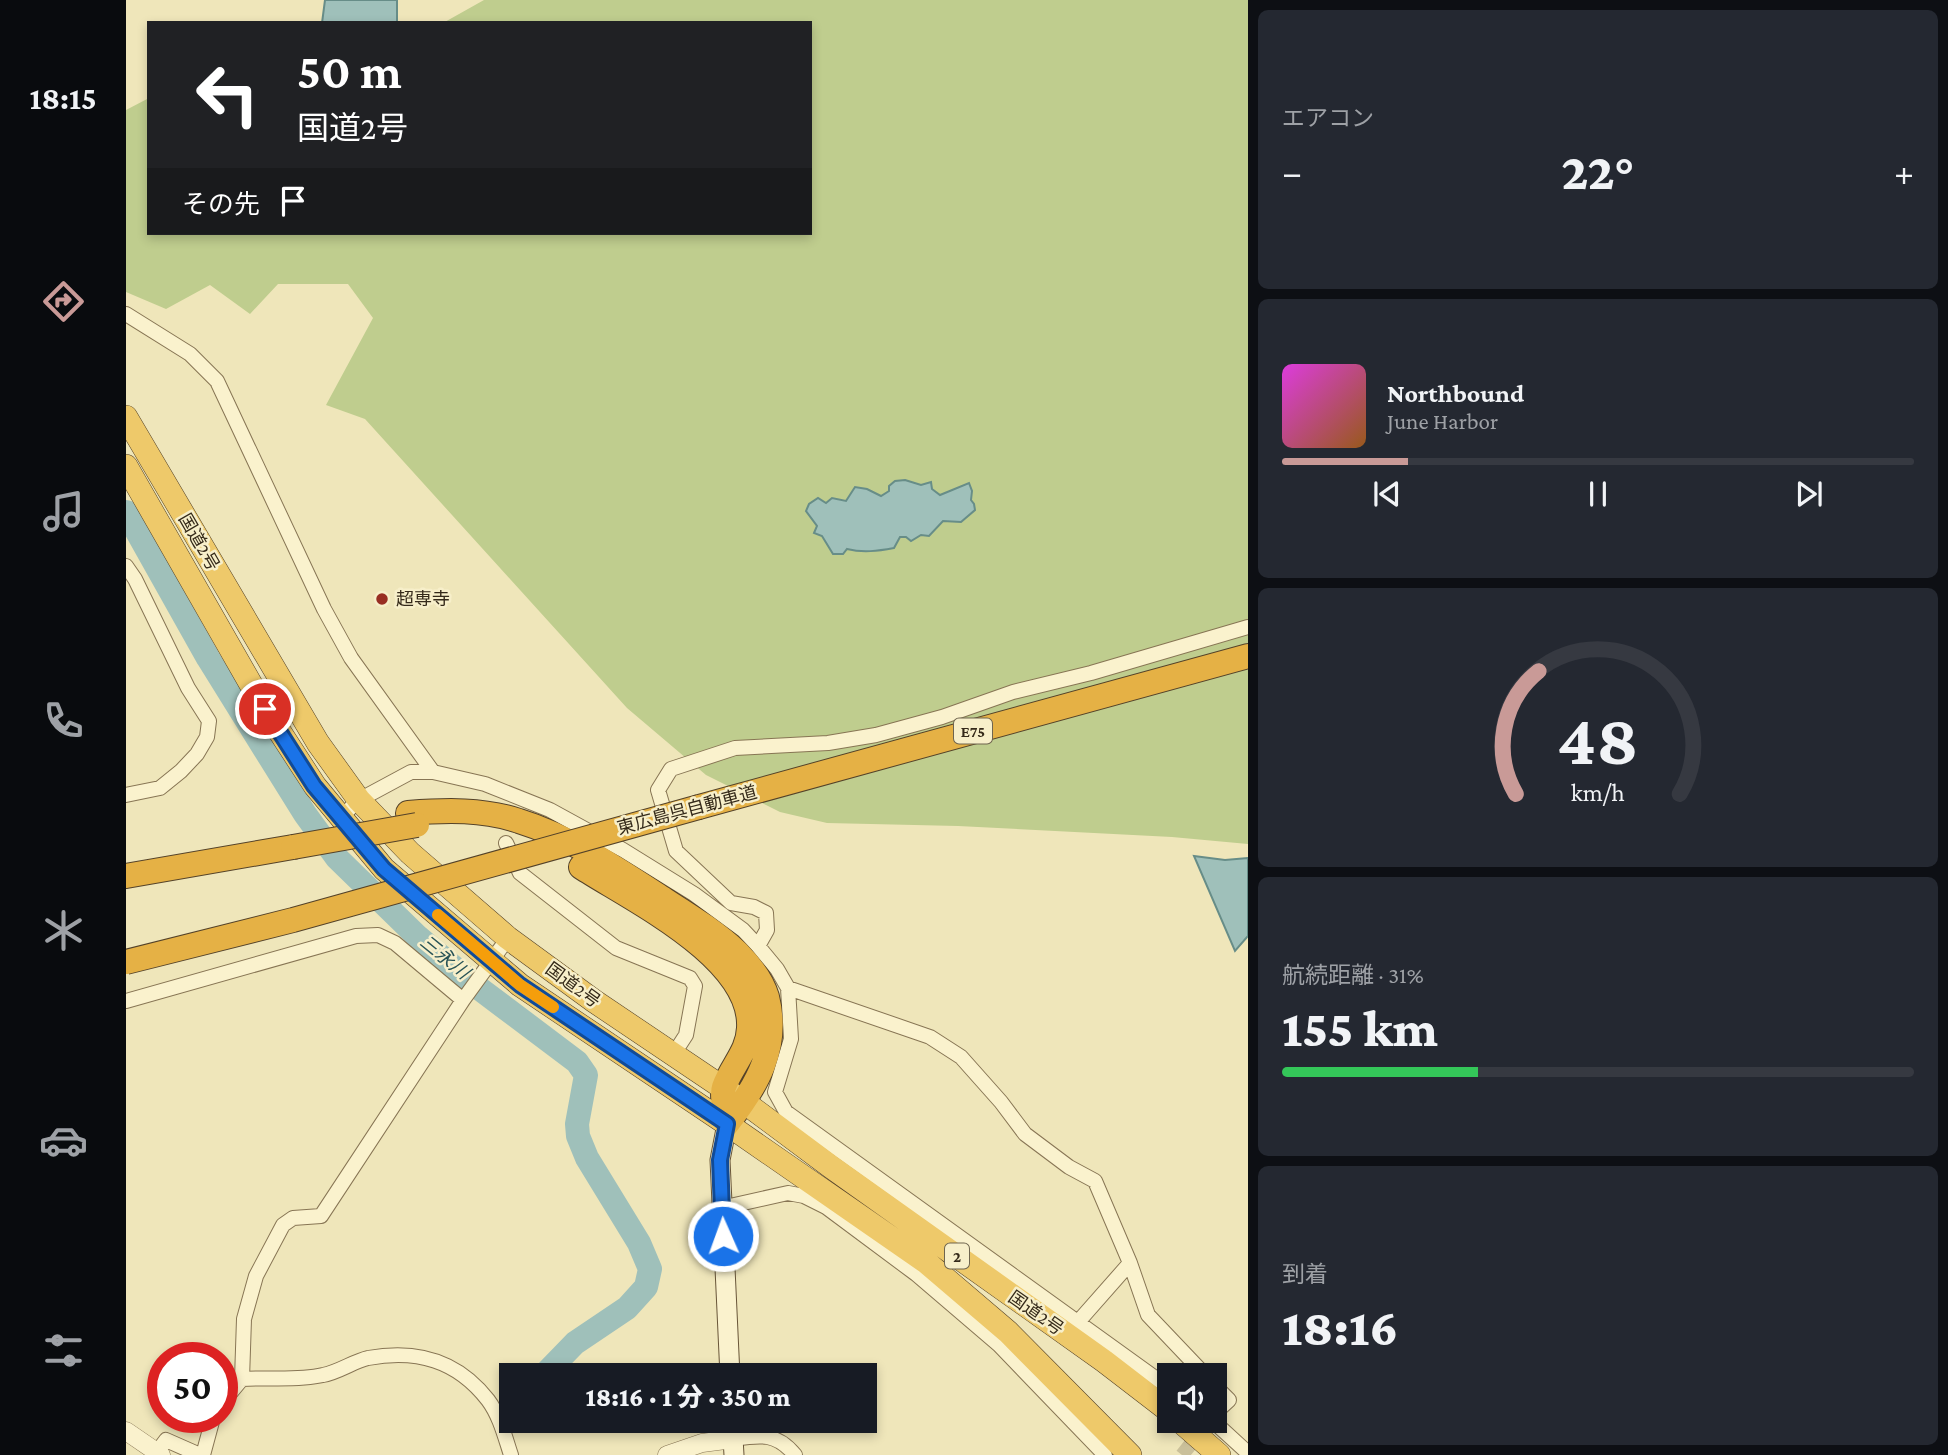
<!DOCTYPE html>
<html lang="ja">
<meta charset="utf-8">
<style>
:root{--surface:#171b24;--page:#242831;--text:#f1f3f6;--muted:#9ea1a6;--line:#363941;--accent:#c99a97}
body{margin:0;font-family:"Crimson Pro","Noto Sans JP",serif;background:var(--page);color:var(--text);height:100vh;display:flex;flex-direction:column;font-size:26px;white-space:nowrap}
*{box-sizing:border-box;margin:0}
p{font-size:23px;color:var(--muted)}
.icon{flex:none;width:38px;height:38px;fill:none;stroke:currentColor;stroke-width:2;stroke-linecap:round;stroke-linejoin:round}
.map{position:relative;flex:1;overflow:hidden}
.details{display:flex;flex-direction:column;gap:10px;padding:10px;background:#0d0f14;width:700px}
.details>*{flex:none}
.top-card{position:absolute;left:21px;top:21px;width:665px;height:214px;border-radius:0px;box-shadow:0 4px 10px #0003;background:#202124;color:#fff;overflow:hidden}
.fabs{position:absolute;left:1031px;top:1363px;display:grid;gap:14px}
.fabs a{display:grid;place-items:center;width:70px;height:70px;border-radius:0px;background:var(--surface);box-shadow:0 4px 10px #0003;font-size:35px}
.speed{position:absolute;left:21px;top:1342px;display:flex;gap:14px;font-size:35px;font-weight:700;text-align:center}
.speed>*{display:grid;place-content:center;width:91px;height:91px;border-radius:50%;background:var(--surface);box-shadow:0 4px 10px #0003;line-height:1}
.speed .limit{border:10px solid #d22;background:#fff;color:#111}
.pin{position:absolute;display:grid;place-items:center;width:60px;height:60px;color:#fff;margin:-30px;border:4px solid #fff;border-radius:50%;box-shadow:0 2px 7px #0007}
.me{position:absolute;width:77px;margin:-38px;rotate:358deg;stroke-linejoin:round;filter:drop-shadow(0 0 5px #0008)}
.turn{display:flex;align-items:center;gap:24px;height:147px;padding:0 35px;font-size:32px}
.turn .icon{width:91px;height:91px;stroke-width:2.5}
.turn b{display:block;font-size:49px;line-height:60px}
.then{display:flex;align-items:center;height:66px;padding:0 35px;background:#0003;gap:14px;font-size:26px}
.big{font-size:52px;font-weight:800;line-height:1.1}
.details .widget{flex:1;display:flex;flex-direction:column;justify-content:center;gap:10px;min-width:0;padding:0 24px;border-radius:10px;background:var(--page)}
.details .dial{align-items:center;gap:0}
.dial svg{height:182px;overflow:visible;fill:none;stroke:var(--line);stroke-width:7;stroke-linecap:round;text-anchor:middle}
.dial text{fill:var(--text);stroke:none}
.song{display:flex;align-items:center;gap:21px}
.cover{width:84px;height:84px;border-radius:10px;background:linear-gradient(135deg,hsl(300 70% 55%),hsl(30 70% 35%))}
.played{height:7px;border-radius:4px;background:linear-gradient(90deg,var(--accent) 20%,var(--line) 20%)}
.keys{display:flex;justify-content:space-around;direction:ltr}
.heat{display:flex;justify-content:space-between;align-items:center;font-size:38px;direction:ltr}
.charge{height:10px;border-radius:5px;background:linear-gradient(90deg,#34c759 31%,var(--line) 0)}
.trip{position:absolute;left:373px;top:1363px;width:378px;height:70px;border-radius:0px;background:var(--surface);box-shadow:0 4px 10px #0003;font-weight:800;line-height:70px;text-align:center}
main{display:flex;flex:1;min-height:0}
.tab-bar{display:flex;flex-direction:column;width:126px;justify-content:space-around;align-items:center;background:#090b0e;color:var(--muted)}
.tab-bar .icon{width:49px;height:49px}
.tab-bar .selected{color:var(--accent)}
.tab-bar b{font-size:32px;color:var(--text)}
.map>svg:first-child{display:block}
</style>
<main>
<nav class="tab-bar">
<b>18:15</b>
<svg class="icon selected" aria-label="directions" viewBox="0 0 24 24"><path d="M12 3l9 9-9 9-9-9zM9 14v-3h6M13 9l2 2-2 2"/></svg>
<svg class="icon" aria-label="music" viewBox="0 0 24 24"><path d="M9 18V5l10-2v13"/><circle cx="6" cy="18" r="3"/><circle cx="16" cy="16" r="3"/></svg>
<svg class="icon" aria-label="phone" viewBox="0 0 24 24"><path d="M5 4h4l2 5-3 2q2 4 5 5l2-3 5 2v4C11 20 4 13 5 4z"/></svg>
<svg class="icon" aria-label="climate" viewBox="0 0 24 24"><path d="M12 3v18M4 7l16 10M4 17L20 7"/></svg>
<svg class="icon" aria-label="car" viewBox="0 0 24 24"><path d="M5 17H2v-5l4-1 3-4h7l3 4 3 1v5h-3M9 17h6M6 11h13"/><circle cx="7" cy="17" r="2"/><circle cx="17" cy="17" r="2"/></svg>
<svg class="icon" aria-label="filters" viewBox="0 0 24 24"><path d="M4 7h16M4 17h16"/><circle cx="9" cy="7" r="2"/><circle cx="15" cy="17" r="2"/></svg>
</nav>
<div class="map">
<svg width="1122" height="1455" viewBox="0 0 1122 1455">
<rect width="100%" height="100%" fill="#efe6ba"/>
<path fill="#bfcd8e" d="M358,0H1122V844L1046,837L832,826L701,823L654,812L580,775L501,708L239,419L200,405L247,318L222,284H152L124,314L84,285L40,309L0,292V110L23,98V233H684V23H317Z"/>
<path fill="#9fc0ba" stroke="#678d88" stroke-width="2" d="M199,0H271V23H196Z
M779,480L795,485L805,482L806,489L814,495L843,483L846,491L845,500L848,504L849,510L835,522L817,521L803,536L795,535L785,541L780,537H774L768,548C752,551 737,553 721,549L717,554H707L696,536L688,533L691,526L680,511L683,504L692,498L700,503L706,498L720,501L729,487L741,489L755,496L763,491V486L769,481Z
M1068,856L1099,860L1122,858V936L1109,951Z"/>
<g fill="none" stroke-linecap="round" stroke-linejoin="round">
<path stroke="#9fc0ba" stroke-width="24" d="M0,512L82,658L179,814L211,858L292,937L346,983L451,1062L460,1075L451,1124L452,1136L461,1158L513,1243L524,1269L520,1287L501,1308L449,1343L417,1376
M381,1412L385,1408"/>
<path stroke="#cac09a" stroke-width="14" stroke-dasharray="14 7" stroke-linecap="butt" d="M1056,1455L1083,1421"/>
<defs>
<path id="minor" d="M0,314L64,354L91,381L198,609L225,658L307,772
M0,566L9,579L62,688L83,721L81,737L71,754L55,771L34,788L0,795
M215,817L233,800L285,772H307L359,784L424,810L497,850L568,894L617,930L632,946L651,969L662,988L665,1039L649,1092L660,1112L1043,1388
M380,843L394,873L490,948L564,978L569,986L560,1035L547,1055
M632,946L641,930L640,913L628,907L605,903L550,851L532,790L545,769L609,748L702,743L750,735L816,717L887,692L965,673L1122,627
M662,988L804,1037L835,1057L875,1102L899,1134L943,1167L969,1181L1004,1263L1022,1315L1080,1376
M0,1001L230,936L252,935L269,943L337,1000
M595,1208L662,1193L678,1196L700,1207L790,1274L873,1345L979,1455
M952,1322L1004,1263
M116,1379C143,1377 171,1381 197,1375C213,1372 228,1361 242,1358C291,1349 331,1360 362,1400C374,1416 379,1437 385,1455
M1088,1385L1103,1400L1090,1412
M96,1403L116,1379L118,1319L130,1276L157,1225L167,1218L195,1216L337,1000L382,938
M1087,1421L1122,1453
M607,1439C634,1435 650,1432 669,1455
M31,1452L40,1440L74,1455
M77,1455L87,1418"/>
<path id="tertiary" d="M0,1431L35,1455
M541,1455L576,1443L607,1439"/>
<path id="secondary" d="M601,1124L594,1160L604,1376
M606,1421L608,1455"/>
<path id="trunk" d="M0,417L192,743L233,800L284,853L382,938L468,1001L618,1102L704,1166L978,1361L1043,1411
M0,466L139,709L189,786L258,869L394,985L601,1124L800,1262L882,1332L1004,1455
M1054,1421L1093,1455"/>
<path id="motorway" d="M573,807L1122,656
M282,813C321,810 357,809 393,821C445,837 493,870 539,900C564,916 590,932 612,953C624,965 636,980 641,997C654,1047 631,1086 601,1124
M455,867C506,900 627,958 623,1028C622,1052 606,1065 598,1087C595,1096 600,1113 601,1124
M0,876L167,847"/>
</defs>
<use href="#minor" stroke="#877554" stroke-width="16"/>
<use href="#tertiary" stroke="#877554" stroke-width="19"/>
<use href="#secondary" stroke="#685538" stroke-width="21"/>
<use href="#trunk" stroke="#544229" stroke-width="24"/>
<use href="#motorway" stroke="#544229" stroke-width="26"/>
<use href="#minor" stroke="#faf2cd" stroke-width="14"/>
<use href="#tertiary" stroke="#faf2cd" stroke-width="18"/>
<use href="#secondary" stroke="#faf2cd" stroke-width="19"/>
<use href="#trunk" stroke="#eec96a" stroke-width="23"/>
<use href="#motorway" stroke="#e5b145" stroke-width="24"/>
<defs>
<path id="motorway-bridge" d="M167,847L291,825
M0,962L167,920L573,807"/>
</defs>
<use href="#motorway-bridge" stroke="#544229" stroke-width="26" stroke-linecap="butt"/>
<use href="#motorway-bridge" stroke="#e5b145" stroke-width="24"/>
</g>
<g fill="none" stroke-linecap="round" stroke-linejoin="round">
<defs>
<path id="route" d="M139,709L188,786L258,869L394,985L601,1124L594,1160L597,1236"/>
</defs>
<use href="#route" stroke="#114b97" stroke-width="18"/>
<use href="#route" stroke="#1a73e8" stroke-width="12"/>
<path stroke="#f59e0b" stroke-width="12" d="M312,915L394,985L427,1007"/>
</g>
<circle fill="#982e22" stroke="#f7efca" stroke-width="2.5" cx="256" cy="599" r="7"/>
<g text-anchor="middle" dominant-baseline="central" stroke-width="5" stroke-linejoin="round" paint-order="stroke">
<g fill="#f7efca" stroke="#6f654f" stroke-width="2">
<rect x="828" y="718.5" width="38" height="25" rx="5"/>
<rect x="819" y="1243.5" width="24" height="25" rx="5"/>
</g>
<g font-size="16" font-weight="bold" fill="#352a1a">
<text x="847" y="731">E75</text>
<text x="831" y="1256">2</text>
</g>
<g font-size="18" fill="#352a1a" stroke="#f7efca">
<text transform="translate(73 542) rotate(60)">国道2号</text>
<text transform="translate(561 810) rotate(-15)">東広島呉自動車道</text>
<text transform="translate(447 985) rotate(36)">国道2号</text>
<text transform="translate(910 1313) rotate(35)">国道2号</text>
</g>
<g font-size="18" fill="#352a1a" stroke="#f7efca" text-anchor="start">
<text x="270" y="599">超専寺</text>
</g>
<g font-size="19" font-style="italic" fill="#285356" stroke="#f7efca">
<text transform="translate(319 957) rotate(39)">三永川</text>
</g>
</g>
</svg>
<div class="fabs">
<a><svg class="icon" aria-label="sound" viewBox="0 0 24 24"><path d="M4 9h4l5-4v14l-5-4H4zM17 9q2 3 0 6"/></svg></a>
</div>
<div class="speed"><div class="limit">50</div></div>
<div class="pin" style="left:139px;top:709px;background:#d93025"><svg class="icon" aria-label="arrive" viewBox="0 0 24 24"><path d="M6 21V4h12l-3 4 3 4H6"/></svg></div>
<svg class="me" style="left:597px;top:1236px" viewBox="-20 -20 40 40"><circle r="17" fill="#1a73e8" stroke="#fff" stroke-width="3"/><path d="M0-11L8 9 0 5-8 9z" fill="#fff"/></svg>
<div class="trip">18:16 · 1 分 · 350 m</div>
<div class="top-card">
<div class="turn"><svg class="icon" aria-label="left" viewBox="0 0 24 24"><path d="M17 20v-9H6M10 6l-5 5 5 5"/></svg><div><b>50 m</b>国道2号</div></div>
<div class="then">その先<svg class="icon" aria-label="arrive" viewBox="0 0 24 24"><path d="M6 21V4h12l-3 4 3 4H6"/></svg></div>
</div>
</div>
<section class="details">
<div class="widget"><p>エアコン</p>
<div class="heat"><a>−</a><b class="big">22°</b><a>+</a></div>
</div>
<div class="widget">
<div class="song"><i class="cover"></i><div><b>Northbound</b><p>June Harbor</p></div></div>
<div class="played"></div>
<div class="keys"><svg class="icon" aria-label="previous" viewBox="0 0 24 24"><path d="M18 5L8 12l10 7zM5 5v14"/></svg><svg class="icon" aria-label="pause" viewBox="0 0 24 24"><path d="M8 5v14M16 5v14"/></svg><svg class="icon" aria-label="next" viewBox="0 0 24 24"><path d="M6 5l10 7-10 7zM19 5v14"/></svg></div>
</div>
<div class="widget dial"><svg viewBox="0 0 100 80">
<path d="M14 69A42 42 0 1 1 86 69"/>
<path d="M14 69A42 42 0 0 1 24 15" stroke="#c99a97"/>
<text x="50" y="56" font-size="32" font-weight="700">48</text>
<text x="50" y="72" font-size="11">km/h</text>
</svg></div>
<div class="widget"><p>航続距離 · 31%</p><b class="big">155 km</b><div class="charge"></div></div>
<div class="widget"><p>到着</p><b class="big">18:16</b></div>
</section>
</main>
